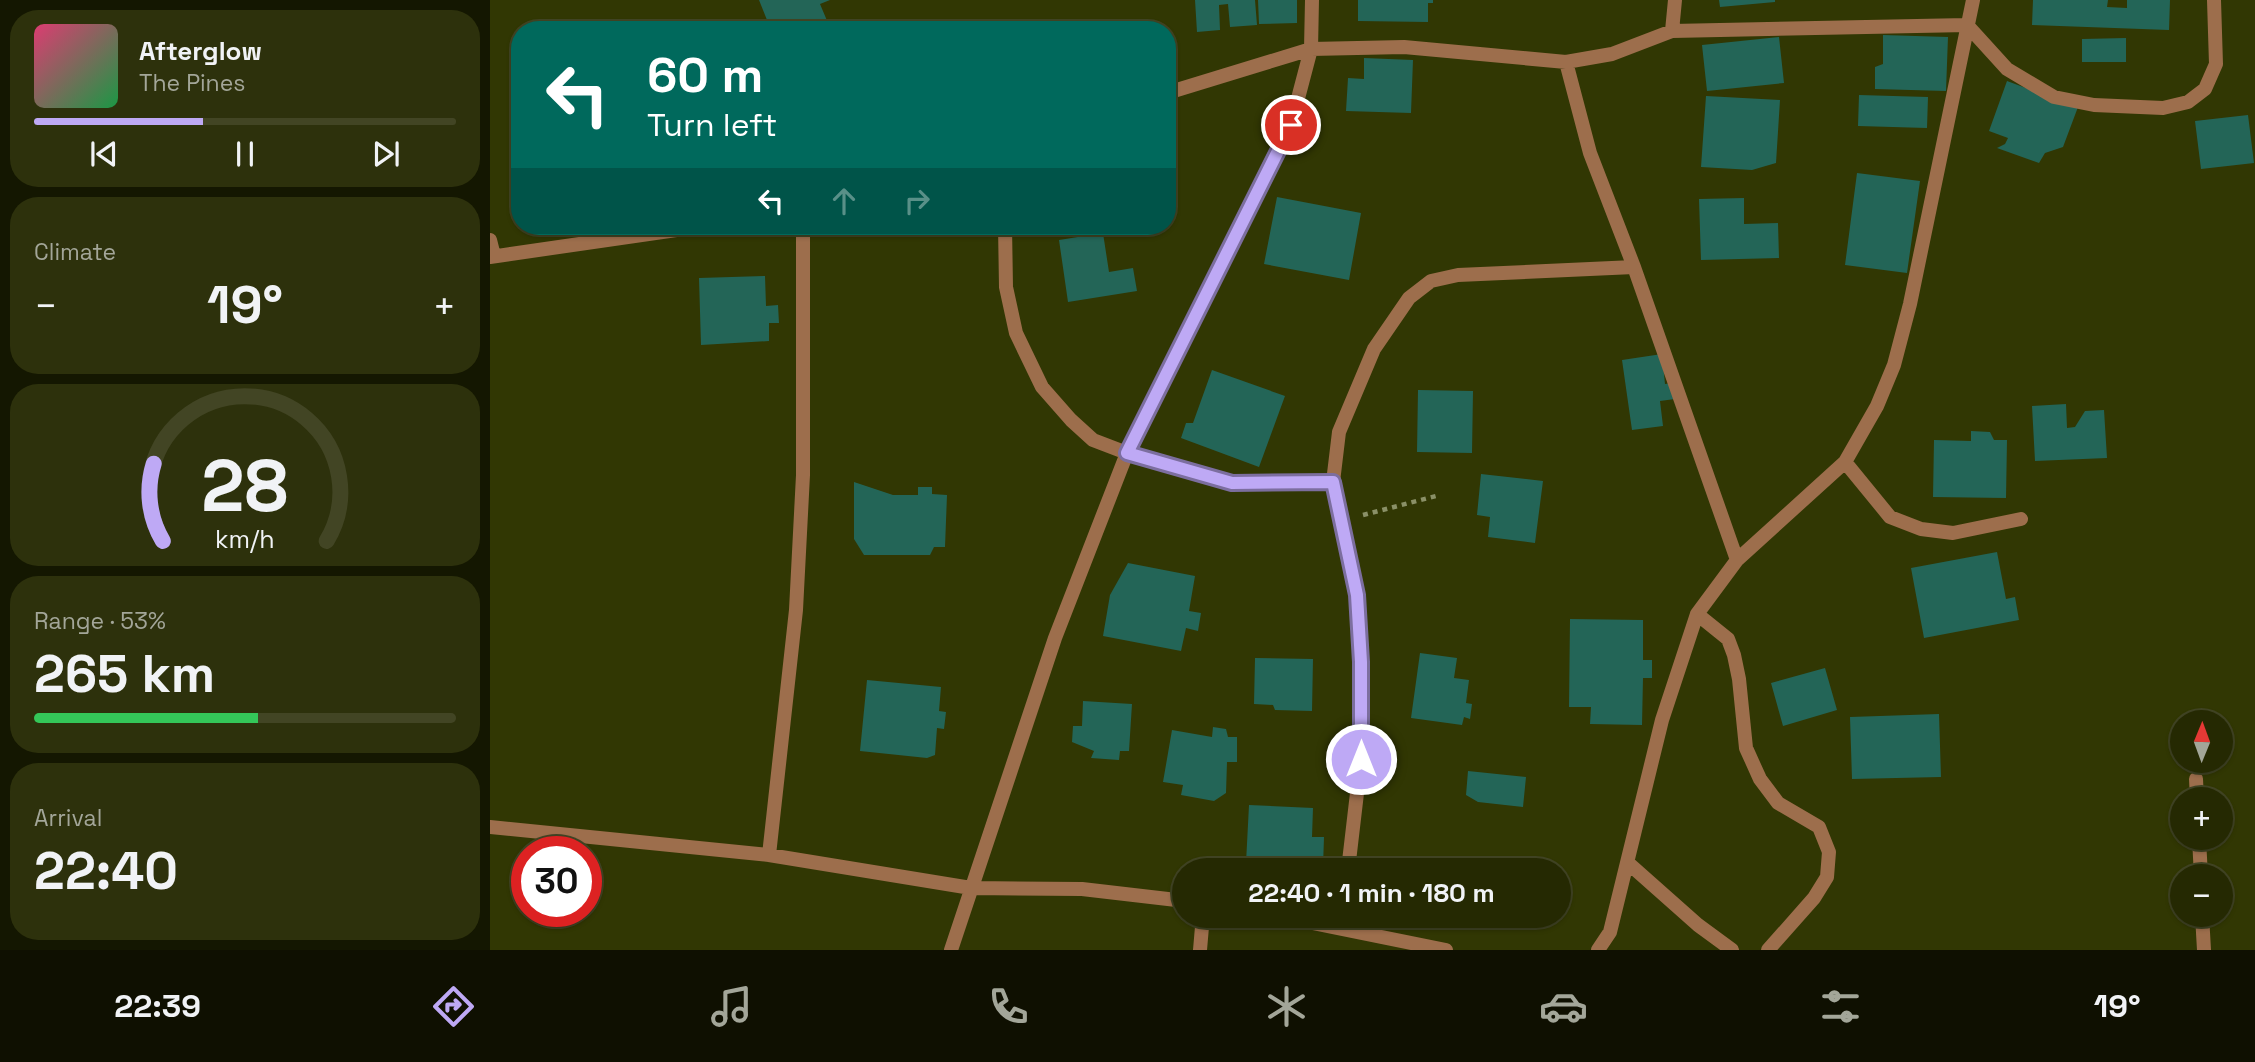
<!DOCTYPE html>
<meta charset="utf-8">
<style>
:root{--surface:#252902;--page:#2d310c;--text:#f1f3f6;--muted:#a3a699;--line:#424524;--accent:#bea9f5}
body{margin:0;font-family:"Space Grotesk",sans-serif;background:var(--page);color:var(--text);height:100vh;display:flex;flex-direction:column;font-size:26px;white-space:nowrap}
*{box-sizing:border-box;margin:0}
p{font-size:23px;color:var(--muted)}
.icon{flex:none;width:38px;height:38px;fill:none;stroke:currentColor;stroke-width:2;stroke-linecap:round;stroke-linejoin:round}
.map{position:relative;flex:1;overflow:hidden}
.panel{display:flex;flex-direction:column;gap:10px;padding:10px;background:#141701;width:490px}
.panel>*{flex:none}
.top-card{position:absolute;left:21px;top:21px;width:665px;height:214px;border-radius:28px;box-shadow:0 2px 5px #0004,0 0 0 2px var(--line);background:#00695c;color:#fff;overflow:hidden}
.needle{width:46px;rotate:1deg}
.buttons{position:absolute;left:1680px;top:710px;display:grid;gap:14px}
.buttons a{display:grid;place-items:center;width:63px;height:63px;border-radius:50%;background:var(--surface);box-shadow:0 2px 5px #0004,0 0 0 2px var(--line);font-size:35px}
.speed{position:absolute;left:21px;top:836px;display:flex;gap:14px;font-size:35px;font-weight:700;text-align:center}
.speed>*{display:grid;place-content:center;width:91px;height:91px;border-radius:50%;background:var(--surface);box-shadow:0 2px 5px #0004,0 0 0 2px var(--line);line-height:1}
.speed .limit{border:10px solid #d22;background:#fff;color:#111}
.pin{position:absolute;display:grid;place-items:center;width:60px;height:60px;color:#fff;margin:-30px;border:4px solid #fff;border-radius:50%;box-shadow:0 2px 7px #0007}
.me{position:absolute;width:77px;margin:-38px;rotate:0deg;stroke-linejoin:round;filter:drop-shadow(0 0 5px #0008)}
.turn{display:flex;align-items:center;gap:24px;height:147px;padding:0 21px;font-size:32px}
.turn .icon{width:91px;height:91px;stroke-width:2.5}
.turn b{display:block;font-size:49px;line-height:60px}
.lanes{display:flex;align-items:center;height:66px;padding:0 21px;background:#0003;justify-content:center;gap:35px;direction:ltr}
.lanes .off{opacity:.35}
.big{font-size:52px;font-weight:600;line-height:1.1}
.panel .widget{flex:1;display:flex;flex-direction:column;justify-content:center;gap:10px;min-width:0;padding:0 24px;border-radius:28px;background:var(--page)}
.panel .dial{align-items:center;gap:0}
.dial svg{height:182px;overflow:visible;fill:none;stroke:var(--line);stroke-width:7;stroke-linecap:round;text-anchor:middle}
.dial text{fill:var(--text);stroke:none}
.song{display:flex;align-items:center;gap:21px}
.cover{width:84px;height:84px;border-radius:10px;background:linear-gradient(135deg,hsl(340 70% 55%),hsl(140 70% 35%))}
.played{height:7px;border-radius:4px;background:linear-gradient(90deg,var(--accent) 40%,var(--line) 40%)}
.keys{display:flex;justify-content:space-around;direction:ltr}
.heat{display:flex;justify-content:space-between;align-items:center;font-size:38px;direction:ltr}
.charge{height:10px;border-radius:5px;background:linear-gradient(90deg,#34c759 53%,var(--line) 0)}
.trip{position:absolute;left:682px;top:858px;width:399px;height:70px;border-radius:35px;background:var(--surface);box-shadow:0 2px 5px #0004,0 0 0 2px var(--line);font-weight:600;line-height:70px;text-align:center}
.tab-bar{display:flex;height:112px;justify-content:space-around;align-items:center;background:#0f1001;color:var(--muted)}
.tab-bar .icon{width:49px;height:49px}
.tab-bar .current{color:var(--accent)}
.tab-bar b{font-size:32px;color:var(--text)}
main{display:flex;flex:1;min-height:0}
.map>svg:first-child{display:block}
</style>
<main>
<section class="panel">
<div class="widget">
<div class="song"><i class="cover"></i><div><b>Afterglow</b><p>The Pines</p></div></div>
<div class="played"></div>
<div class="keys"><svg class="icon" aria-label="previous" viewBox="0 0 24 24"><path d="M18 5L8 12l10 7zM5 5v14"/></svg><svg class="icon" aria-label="pause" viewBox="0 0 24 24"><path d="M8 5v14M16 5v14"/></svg><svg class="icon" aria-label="next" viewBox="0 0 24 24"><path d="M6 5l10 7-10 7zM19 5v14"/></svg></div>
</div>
<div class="widget"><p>Climate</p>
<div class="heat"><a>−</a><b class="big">19°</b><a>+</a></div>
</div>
<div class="widget dial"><svg viewBox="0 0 100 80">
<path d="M14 69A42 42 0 1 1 86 69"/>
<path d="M14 69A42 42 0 0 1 10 35" stroke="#bea9f5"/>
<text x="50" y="56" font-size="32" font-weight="700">28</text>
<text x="50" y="72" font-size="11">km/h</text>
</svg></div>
<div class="widget"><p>Range · 53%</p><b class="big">265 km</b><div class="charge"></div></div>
<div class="widget"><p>Arrival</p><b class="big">22:40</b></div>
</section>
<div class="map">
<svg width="1765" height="950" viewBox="0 0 1765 950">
<rect width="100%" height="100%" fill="#313703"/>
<path fill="#236557" d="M269,0H340L330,4L338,23L321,30H281Z
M705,0H765L767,25L740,27L738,4L729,5L730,30L707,32Z
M768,0H807V23L769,24Z
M868,0H943V3H938V22L868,21Z
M1229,0H1285V2L1230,7Z
M1543,0H1618L1617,7L1637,8V0H1680L1679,30L1542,25Z
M1393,35L1458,37L1456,91L1385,89V67L1393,64Z
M1289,37L1294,83L1217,91L1212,45Z
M1636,38V62H1592V39Z
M874,58L923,60L921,113L856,111L858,78L874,79Z
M1517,81L1588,107L1573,147L1555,153L1549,163L1507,148L1515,144L1518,138L1499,131Z
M1369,95L1438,97L1437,128L1368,126Z
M1216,96L1290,100L1286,163L1262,170L1211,167Z
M1758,115L1764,163L1711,169L1705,121Z
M1367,173L1430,181L1417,273L1355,265Z
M787,197L871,213L859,280L774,264Z
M1254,198V224L1288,223L1289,258L1211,260L1209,199Z
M613,233L619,272L643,268L647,291L578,302L569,240Z
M275,276L276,306L288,305L289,323H279V341L211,345L209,278Z
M1172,354L1175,384L1183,383L1185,399L1170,401L1173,426L1142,430L1132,360Z
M722,370L795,396L769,467L691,438L696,423H703Z
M928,390L983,391L982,453L927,452Z
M1576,404L1577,428L1585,427L1595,411L1614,410L1617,458L1545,461L1542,406Z
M1481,431L1500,432L1504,440H1517L1516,498L1443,497L1444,440L1481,441Z
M991,474L1053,481L1045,543L998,537L1000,517L987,515Z
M364,482L403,495H428V487H442V494L457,495L455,547H444L440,555H374L364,539Z
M1507,552L1516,599L1525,597L1529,620L1434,638L1421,568Z
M638,563L705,576L699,611L711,613L708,631L696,628L691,651L613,636L620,595Z
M1080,619L1153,620V660H1162V678H1153L1152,725L1100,724L1101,707H1079Z
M930,653L967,658L964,678L979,680L976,703L982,704L980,719L974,717L972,725L921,718Z
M765,658L823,659L822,711L785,710L783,705L764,704Z
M1335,668L1347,710L1293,726L1281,683Z
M377,680L451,687L449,711L456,712L454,729L447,728L445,755L437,758L370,751Z
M593,701L642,704L639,751H630L629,760L601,758L604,751L582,742L583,726H592Z
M1449,714L1451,777L1362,779L1360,717Z
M723,727L736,729L738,737H747V762H737L736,793L724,801L691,795L693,785L673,782L682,730L722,737Z
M978,771L1036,777L1033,807L988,802L976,795Z
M759,805L823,808L822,837H834L833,867L756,863Z"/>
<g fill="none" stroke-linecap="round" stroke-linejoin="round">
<path stroke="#8a9067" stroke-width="4.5" stroke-dasharray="5 5" stroke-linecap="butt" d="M873,515L950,495"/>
<path stroke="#9d6e4c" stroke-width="14" d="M1182,31L1185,0
M1076,62L1100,153L1144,267L1247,560
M677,93L821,49L914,47L1076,62L1122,54L1182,31L1477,25L1517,69L1564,97L1604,105L1673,108L1698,102L1715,89L1726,64L1724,0
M515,226L516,287L526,333L552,387L581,420L603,440L637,453L742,483L843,482
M0,240L4,256
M0,257L214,226
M1355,462L1400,517L1431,529L1463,533L1531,519
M1207,614L1238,639L1244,655L1249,679L1256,748L1270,779L1288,803L1329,827L1339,852L1337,877L1324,898L1278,950
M1706,779L1707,800
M0,827L279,855L481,888L592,889L695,901
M1709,838L1711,877
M279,855L306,610L313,475V226
M1137,862L1208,925L1242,950
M858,870L871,759V662L867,595L843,482L849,432L884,349L919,298L941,281L968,275L1144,267
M783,915L956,950
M1712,915L1714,950
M461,950L565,638L637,453L801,125L821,49L822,0
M710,950L713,915
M1108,950L1120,932L1172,720L1207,614L1247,560L1355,462L1387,406L1404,365L1420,304L1483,0"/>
</g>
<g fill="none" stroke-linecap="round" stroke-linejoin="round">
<defs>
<path id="route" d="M801,125L637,453L742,483L843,482L867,595L871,662V759"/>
</defs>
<use href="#route" stroke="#7c6e9f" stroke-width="18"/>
<use href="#route" stroke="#bea9f5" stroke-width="12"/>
</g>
</svg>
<div class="buttons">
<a><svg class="needle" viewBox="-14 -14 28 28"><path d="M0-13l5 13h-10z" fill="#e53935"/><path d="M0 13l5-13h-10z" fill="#a3a699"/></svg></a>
<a>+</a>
<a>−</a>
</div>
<div class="speed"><div class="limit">30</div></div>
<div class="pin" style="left:801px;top:125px;background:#d93025"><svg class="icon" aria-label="arrive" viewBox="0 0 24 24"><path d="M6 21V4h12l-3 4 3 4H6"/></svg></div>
<svg class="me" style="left:871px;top:759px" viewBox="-20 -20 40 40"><circle r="17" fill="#bea9f5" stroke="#fff" stroke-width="3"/><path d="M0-11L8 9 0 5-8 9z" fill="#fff"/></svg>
<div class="trip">22:40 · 1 min · 180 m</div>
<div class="top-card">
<div class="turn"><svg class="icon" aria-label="left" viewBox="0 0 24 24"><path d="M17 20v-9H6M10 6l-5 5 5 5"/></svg><div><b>60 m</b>Turn left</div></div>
<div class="lanes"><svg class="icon" aria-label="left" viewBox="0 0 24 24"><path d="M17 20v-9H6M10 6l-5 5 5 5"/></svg><svg class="icon off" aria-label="ahead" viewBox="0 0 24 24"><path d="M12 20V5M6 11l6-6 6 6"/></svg><svg class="icon off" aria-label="right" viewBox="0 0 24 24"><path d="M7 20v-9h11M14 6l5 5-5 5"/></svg></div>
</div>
</div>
</main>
<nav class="tab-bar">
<b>22:39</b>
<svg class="icon current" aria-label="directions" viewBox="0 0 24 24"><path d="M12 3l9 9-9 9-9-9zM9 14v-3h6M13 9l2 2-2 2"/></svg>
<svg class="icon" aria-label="music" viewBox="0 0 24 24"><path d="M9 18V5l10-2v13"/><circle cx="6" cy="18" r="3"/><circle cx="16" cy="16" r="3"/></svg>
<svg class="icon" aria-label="phone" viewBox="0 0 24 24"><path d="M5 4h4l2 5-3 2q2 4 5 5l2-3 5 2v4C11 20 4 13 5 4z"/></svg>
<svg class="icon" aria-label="climate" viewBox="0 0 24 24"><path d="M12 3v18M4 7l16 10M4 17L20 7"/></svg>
<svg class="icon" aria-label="car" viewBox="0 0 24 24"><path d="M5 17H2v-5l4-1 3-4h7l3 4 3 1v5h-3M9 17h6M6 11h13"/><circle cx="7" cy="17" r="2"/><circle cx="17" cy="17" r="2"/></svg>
<svg class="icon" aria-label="filters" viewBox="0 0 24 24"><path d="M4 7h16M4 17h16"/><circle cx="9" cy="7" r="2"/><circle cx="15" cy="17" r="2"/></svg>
<b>19°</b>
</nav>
